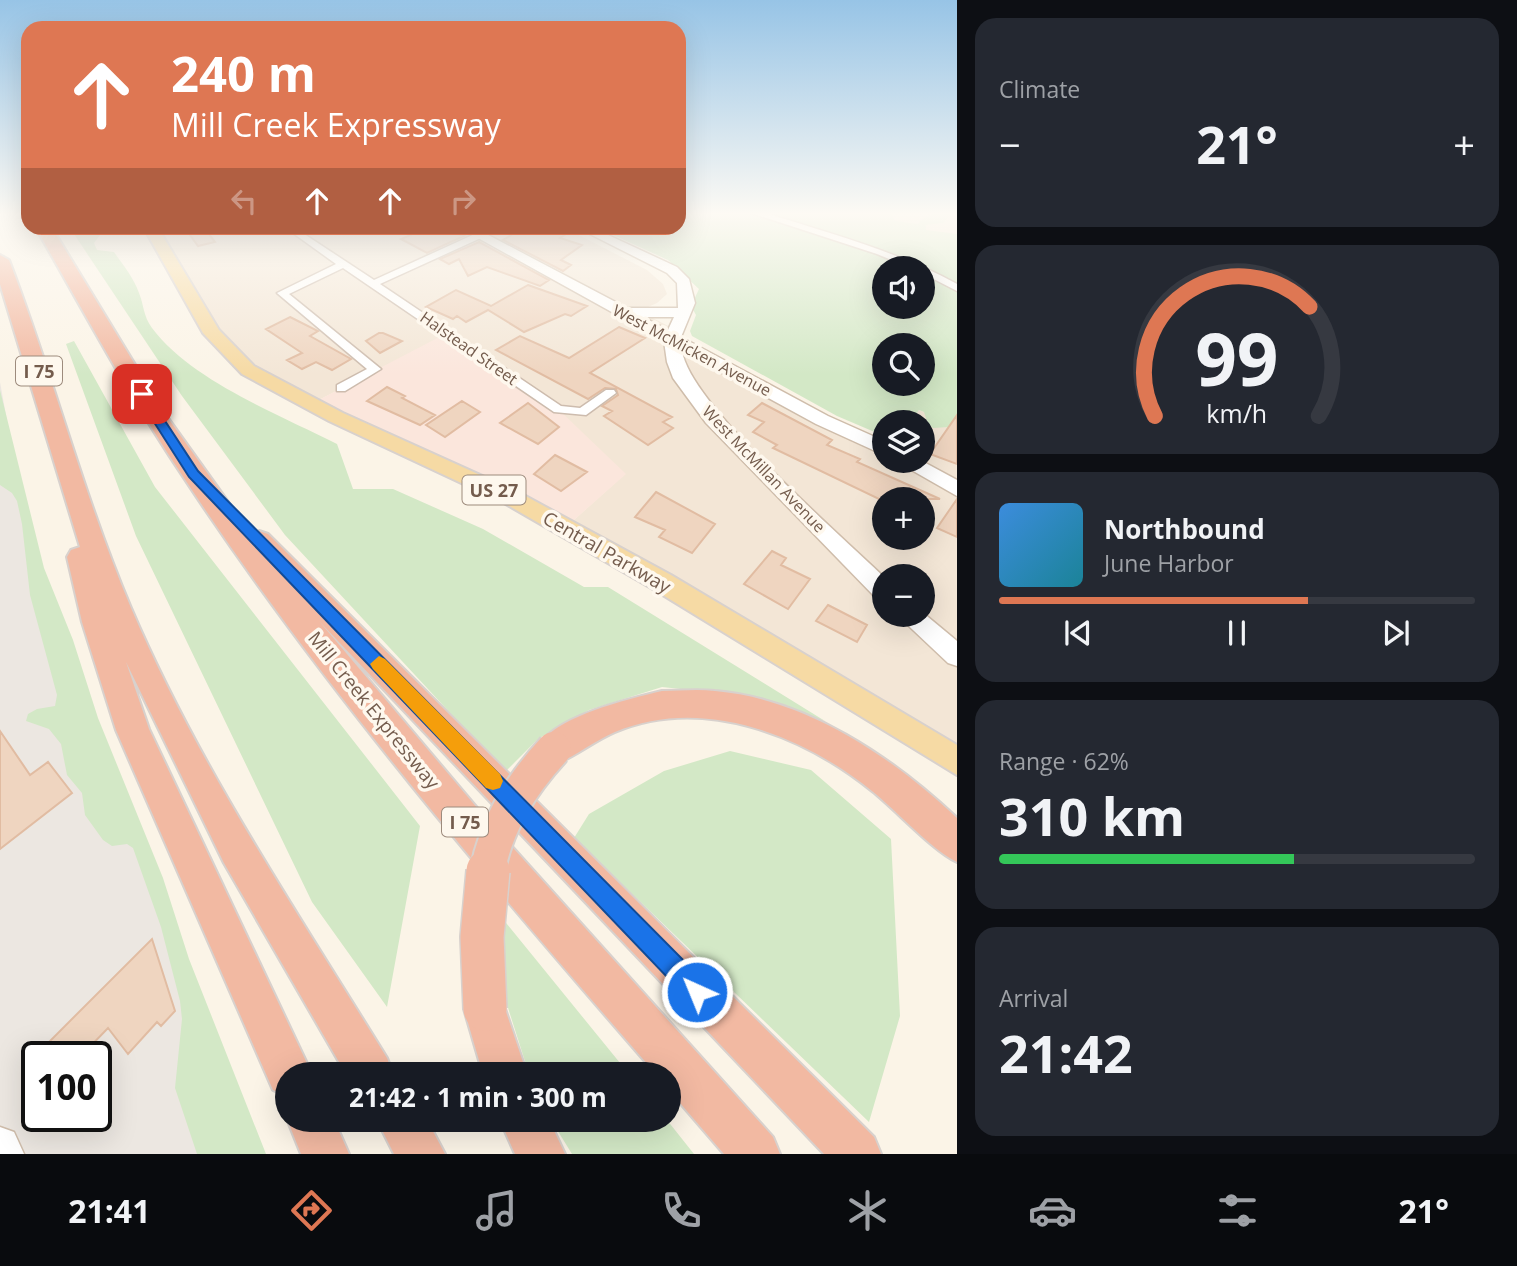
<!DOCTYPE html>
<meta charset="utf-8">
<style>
:root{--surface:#171b24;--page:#242831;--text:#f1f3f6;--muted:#9ea1a6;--line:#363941;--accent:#de7753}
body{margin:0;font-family:"Open Sans",sans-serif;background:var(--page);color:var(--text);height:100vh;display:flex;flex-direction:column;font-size:26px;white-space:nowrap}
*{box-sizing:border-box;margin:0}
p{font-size:23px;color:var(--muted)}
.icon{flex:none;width:38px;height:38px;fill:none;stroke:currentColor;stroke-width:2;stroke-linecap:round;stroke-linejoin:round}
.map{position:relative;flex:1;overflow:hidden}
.drawer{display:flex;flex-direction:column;gap:18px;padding:18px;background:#0d0f14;width:560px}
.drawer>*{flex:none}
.banner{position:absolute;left:21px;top:21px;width:665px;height:214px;border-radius:21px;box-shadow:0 7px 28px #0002;background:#de7753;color:#fff;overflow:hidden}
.buttons{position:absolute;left:872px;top:256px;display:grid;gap:14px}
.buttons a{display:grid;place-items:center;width:63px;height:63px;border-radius:50%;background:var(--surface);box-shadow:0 7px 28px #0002;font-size:35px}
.speed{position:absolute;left:21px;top:1041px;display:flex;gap:14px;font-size:35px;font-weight:700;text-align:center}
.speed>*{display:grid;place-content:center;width:91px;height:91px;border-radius:50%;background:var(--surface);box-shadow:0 7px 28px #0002;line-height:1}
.speed .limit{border:4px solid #111;border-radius:10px;background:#fff;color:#111}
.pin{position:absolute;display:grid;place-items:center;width:60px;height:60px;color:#fff;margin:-30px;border-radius:14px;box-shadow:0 4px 10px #0006}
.me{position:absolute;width:77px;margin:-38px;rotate:316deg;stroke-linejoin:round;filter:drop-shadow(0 0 5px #0008)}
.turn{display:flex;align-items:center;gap:24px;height:147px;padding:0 35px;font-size:32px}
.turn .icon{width:91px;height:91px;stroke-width:2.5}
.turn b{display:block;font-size:49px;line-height:60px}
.lanes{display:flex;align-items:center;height:66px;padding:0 35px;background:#0003;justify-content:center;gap:35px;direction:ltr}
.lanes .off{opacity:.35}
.big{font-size:52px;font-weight:700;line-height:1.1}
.drawer .tile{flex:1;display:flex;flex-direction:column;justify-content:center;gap:10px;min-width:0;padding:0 24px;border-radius:21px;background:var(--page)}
.drawer .dial{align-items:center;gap:0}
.dial svg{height:182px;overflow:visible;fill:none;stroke:var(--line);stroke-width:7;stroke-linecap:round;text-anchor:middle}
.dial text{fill:var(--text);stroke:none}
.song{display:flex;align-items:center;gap:21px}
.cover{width:84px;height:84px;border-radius:10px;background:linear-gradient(135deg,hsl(210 70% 55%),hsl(190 70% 35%))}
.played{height:7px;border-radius:4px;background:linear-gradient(90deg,var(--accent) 65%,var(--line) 65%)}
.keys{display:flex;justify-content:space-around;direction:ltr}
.heat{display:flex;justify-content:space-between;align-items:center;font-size:38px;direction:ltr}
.charge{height:10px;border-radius:5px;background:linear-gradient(90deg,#34c759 62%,var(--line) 0)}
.trip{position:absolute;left:275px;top:1062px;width:406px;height:70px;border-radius:35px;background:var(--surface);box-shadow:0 7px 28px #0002;font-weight:700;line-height:70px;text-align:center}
.menu{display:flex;height:112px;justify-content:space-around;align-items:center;background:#090b0e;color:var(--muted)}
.menu .icon{width:49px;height:49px}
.menu .active{color:var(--accent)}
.menu b{font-size:32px;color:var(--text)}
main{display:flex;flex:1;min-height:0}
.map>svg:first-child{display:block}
</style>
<main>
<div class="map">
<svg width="957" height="1154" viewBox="0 0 957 1154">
<rect width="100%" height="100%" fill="#fbf4e7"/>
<path fill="#f3e6d6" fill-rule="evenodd" d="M874,213H957V246Z
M169,228H565L647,270L663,284L667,294L657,303L639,311L676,330L672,339L884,449V460H922V422H910L919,410L957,427V761L565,528L625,474L387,365L311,404L229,353L153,231ZM884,499H922V537H884ZM884,576H922V614H884Z"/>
<path fill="#fbe6dc" d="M447,333L558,409L626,474L565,528L311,404Z"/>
<path fill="#ece7e1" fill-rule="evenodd" d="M0,382L29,543L219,1072L225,1154H0ZM37,1057H96V1116H37Z"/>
<path fill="#d3e8c6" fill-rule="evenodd" d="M679,213H891L895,221L918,224C927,212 938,213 952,213L943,223L926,225V230L957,234V430L949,427L933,428L928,424L924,412L919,410L910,422H884V436L837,416L692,336L690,331L696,315L691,306L699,289L668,260L598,228H679ZM884,268H922V306H884ZM884,345H922V383H884Z
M70,228L104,230L94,243L97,250L114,252C123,265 134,278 139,293C144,305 143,316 152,328C192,381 278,414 337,444L353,489H393L483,529L584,587H608L825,721L756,697L662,687L589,710L538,739L505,772L285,535L182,396Z
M74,341L155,487L420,826L387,1007L312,902L136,536L66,344Z
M0,390L44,568L73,640L98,718L163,878L189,959L266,1154H197L175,1088L182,1019L180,1001L161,927L133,848L127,844L112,846L103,840L85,815L82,793L67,775L61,744L49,729L26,721L28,714L37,709L55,706L57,695L30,595L22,524L17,501L12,493L0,485Z
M730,751L811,770L891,839L900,1016L869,1122L574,838L589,814L664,771Z
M502,918L629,1074H529L496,970Z
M551,1120H667L694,1154H572Z"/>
<path fill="#efd5c0" stroke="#e1bca2" stroke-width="2" d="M185,228H204L215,242L198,246Z
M427,228H440L464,236L427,253L401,239Z
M523,228H545L566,234L560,238L582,245L561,260L571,265L563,271L503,240Z
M479,242L549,280L540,286L487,267L468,276L459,259L449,264L440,259Z
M528,285L587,306L571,316L565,314L524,332L488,310L466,322L457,316L453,319L426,307L456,290L491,306Z
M290,317L318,331L310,336L351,359L332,370L316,362L302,369L287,360L302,353L266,329Z
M619,327L645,338L590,373L672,417L663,422L673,428L648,445L604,416L612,411L602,406L618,395L616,389L605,388L588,399L496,350L520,336L569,358Z
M379,333H383L402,341L380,353L366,341Z
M387,387L405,396L402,398L435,415L420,425L367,401Z
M462,401L480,412L445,437L426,425Z
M528,403L559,427L538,444L500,423Z
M762,403L832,440L827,445L860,459L857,462L940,499H879L773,448L777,445L753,432L764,422L748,415Z
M957,415V464L930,454Z
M555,455L587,472L561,491L534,474Z
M656,492L715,524L692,553L659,537L665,530L635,517Z
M957,499V537L937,528Z
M772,551L786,558L781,565L810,579L788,609L744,584Z
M828,605L867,625L857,642L816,621Z
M0,731L30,775L48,762L72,793L0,849Z
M152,939L175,1011L161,1026L157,1022L128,1054L108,1028L80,1057H55L46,1045Z"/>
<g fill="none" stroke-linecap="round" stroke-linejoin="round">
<defs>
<path id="street" d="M751,213H766C831,234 897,251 957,284V291L922,273V268H911L877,254Z
M286,228H295L374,280L477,233H483V237L380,284L561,406L580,408L606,390H614L616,393L586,415L554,412L343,268L289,294L381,369L345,391H337V385L367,369L277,293L336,264Z"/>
<path id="secondary" d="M460,228H475L627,308H678L677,283L667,273L578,228H593L677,267L689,279L695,303L681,337L828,416L884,441V455L816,424L682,351C690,404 839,534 884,577V601L876,598L706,423L673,378L667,362L664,341ZM643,317H674L668,330Z
M894,460H920L957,480V496Z
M922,612L957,641V666L948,663L896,614Z
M0,1127L14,1132L24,1154H0Z"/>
<path id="primary" d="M144,228H158L219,330L254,366L343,413L520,493L671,575L957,745V775L653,589L504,503L329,421L242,374L203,333Z"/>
<path id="highway" d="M36,228H52L165,414L251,534L259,531L268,534L874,1137L881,1154H824L319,621L478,809L773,1137L780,1154H724L668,1089V1074H656C490,883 324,690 184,478C130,398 84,312 36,228Z
M0,255L9,260C53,375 83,495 131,608C199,767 297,912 387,1058L393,1074H346L224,863L126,662L149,729L312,1074H287V1096L273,1090L116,730L82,622L67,557L71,550L80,547L0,284Z
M662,691C679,691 697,689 715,691C807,699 892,757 957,818V862C933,851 896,810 872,791C803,735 702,695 615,732C594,741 576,756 554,765L542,760L537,749C551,717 629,699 662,691Z
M485,988L500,994L527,1074H483L464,1009L470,994Z
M287,1119L334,1120L349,1154H301Z
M377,1120H427L445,1154H394Z
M500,1120H549L565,1154H515Z"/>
</defs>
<use href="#street" stroke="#cdbcae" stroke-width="3"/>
<use href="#secondary" stroke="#cfbdab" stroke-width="3"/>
<use href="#primary" stroke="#d8d1cd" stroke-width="4"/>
<use href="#highway" stroke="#d8d1cd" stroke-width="4"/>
<use href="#street" fill="#fff" fill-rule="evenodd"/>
<use href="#secondary" fill="#fff" fill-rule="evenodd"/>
<use href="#primary" fill="#f6daa4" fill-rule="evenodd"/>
<use href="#highway" fill="#f2b9a2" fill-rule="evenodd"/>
<defs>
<path id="highway-bridge-far1" d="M487,873C496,824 521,785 554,749"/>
<path id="highway-bridge" d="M485,1009L482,937L488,871"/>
</defs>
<use href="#highway-bridge-far1" stroke="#d8d1cd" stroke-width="38" stroke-linecap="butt"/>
<use href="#highway-bridge" stroke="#d8d1cd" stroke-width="46" stroke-linecap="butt"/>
<use href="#highway-bridge-far1" stroke="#f2b9a2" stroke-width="34"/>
<use href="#highway-bridge" stroke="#f2b9a2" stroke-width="43"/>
</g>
<linearGradient id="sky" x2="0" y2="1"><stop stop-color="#97c4e6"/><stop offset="0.57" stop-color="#fdfaf4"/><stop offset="1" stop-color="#fdfaf4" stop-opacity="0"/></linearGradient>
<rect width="957" height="375" fill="url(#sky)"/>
<path fill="#1a73e8" stroke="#114b97" stroke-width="2" d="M138,392H146L198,471L706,983L709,992L706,1000L697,1004L689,1000L189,477L136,394Z"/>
<path fill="#f59e0b" d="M379,656L385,659L500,774L503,781L500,788L493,790L486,788L373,669L370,664Z"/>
<g text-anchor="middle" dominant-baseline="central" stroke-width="7" stroke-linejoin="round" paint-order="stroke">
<g font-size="16" fill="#745c4d" stroke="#fef8ee">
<text transform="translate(469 348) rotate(35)">Halstead Street</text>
<text transform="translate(692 350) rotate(28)">West McMicken Avenue</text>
<text transform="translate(764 469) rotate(46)">West McMillan Avenue</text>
</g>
<g fill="#fef8ee" stroke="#9d8b7d" stroke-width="2">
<rect x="16" y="356.5" width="46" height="29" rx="5"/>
<rect x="462.5" y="475.5" width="63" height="29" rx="5"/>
<rect x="442" y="807.5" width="46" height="29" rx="5"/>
</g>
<g font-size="18" font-weight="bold" fill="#745c4d">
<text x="39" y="371">I 75</text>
<text x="494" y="490">US 27</text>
<text x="465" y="822">I 75</text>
</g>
<g font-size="19" fill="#745c4d" stroke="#fef8ee">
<text transform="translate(607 552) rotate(30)">Central Parkway</text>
<text transform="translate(374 710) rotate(51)">Mill Creek Expressway</text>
</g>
</g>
</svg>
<div class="buttons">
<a><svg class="icon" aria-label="sound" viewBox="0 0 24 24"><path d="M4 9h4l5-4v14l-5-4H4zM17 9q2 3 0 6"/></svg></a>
<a><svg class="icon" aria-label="search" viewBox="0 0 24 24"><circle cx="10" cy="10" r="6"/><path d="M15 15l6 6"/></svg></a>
<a><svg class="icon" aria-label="layers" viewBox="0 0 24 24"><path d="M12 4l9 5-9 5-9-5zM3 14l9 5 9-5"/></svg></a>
<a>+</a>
<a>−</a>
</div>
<div class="speed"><div class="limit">100</div></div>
<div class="pin" style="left:142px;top:394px;background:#d93025"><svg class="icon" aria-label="arrive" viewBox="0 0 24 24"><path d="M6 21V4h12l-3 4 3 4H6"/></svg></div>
<svg class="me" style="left:697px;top:992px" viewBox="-20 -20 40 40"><circle r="17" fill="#1a73e8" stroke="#fff" stroke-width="3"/><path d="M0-11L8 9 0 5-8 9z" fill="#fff"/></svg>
<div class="trip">21:42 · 1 min · 300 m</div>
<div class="banner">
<div class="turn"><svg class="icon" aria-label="ahead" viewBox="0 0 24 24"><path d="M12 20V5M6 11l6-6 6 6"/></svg><div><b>240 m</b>Mill Creek Expressway</div></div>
<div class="lanes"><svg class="icon off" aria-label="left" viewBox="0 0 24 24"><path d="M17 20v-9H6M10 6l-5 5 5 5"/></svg><svg class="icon" aria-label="ahead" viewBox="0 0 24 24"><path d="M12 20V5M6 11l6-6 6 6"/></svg><svg class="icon" aria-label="ahead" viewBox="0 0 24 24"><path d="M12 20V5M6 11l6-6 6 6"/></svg><svg class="icon off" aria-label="right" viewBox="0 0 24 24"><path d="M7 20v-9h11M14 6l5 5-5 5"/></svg></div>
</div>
</div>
<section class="drawer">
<div class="tile"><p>Climate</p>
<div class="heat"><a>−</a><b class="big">21°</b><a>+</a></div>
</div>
<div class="tile dial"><svg viewBox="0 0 100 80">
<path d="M14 69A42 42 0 1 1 86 69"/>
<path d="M14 69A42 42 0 0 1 82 21" stroke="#de7753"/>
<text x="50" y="56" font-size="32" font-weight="700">99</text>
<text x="50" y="72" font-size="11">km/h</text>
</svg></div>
<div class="tile">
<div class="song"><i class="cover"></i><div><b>Northbound</b><p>June Harbor</p></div></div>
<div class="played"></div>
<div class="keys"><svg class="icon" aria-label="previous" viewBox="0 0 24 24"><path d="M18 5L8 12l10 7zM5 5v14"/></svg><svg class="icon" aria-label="pause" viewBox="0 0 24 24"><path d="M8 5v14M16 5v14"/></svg><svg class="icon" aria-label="next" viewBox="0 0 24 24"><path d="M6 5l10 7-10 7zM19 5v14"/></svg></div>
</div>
<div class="tile"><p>Range · 62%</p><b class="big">310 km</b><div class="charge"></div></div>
<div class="tile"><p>Arrival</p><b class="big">21:42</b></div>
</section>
</main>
<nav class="menu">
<b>21:41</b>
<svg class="icon active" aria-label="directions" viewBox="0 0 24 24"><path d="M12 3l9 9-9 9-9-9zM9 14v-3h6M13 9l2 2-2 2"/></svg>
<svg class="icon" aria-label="music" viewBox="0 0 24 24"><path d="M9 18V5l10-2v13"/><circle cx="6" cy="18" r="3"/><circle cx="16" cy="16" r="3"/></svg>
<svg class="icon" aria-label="phone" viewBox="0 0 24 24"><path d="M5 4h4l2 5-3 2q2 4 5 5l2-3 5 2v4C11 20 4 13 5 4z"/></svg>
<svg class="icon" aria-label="climate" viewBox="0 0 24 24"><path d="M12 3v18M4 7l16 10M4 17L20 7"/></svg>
<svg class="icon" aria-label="car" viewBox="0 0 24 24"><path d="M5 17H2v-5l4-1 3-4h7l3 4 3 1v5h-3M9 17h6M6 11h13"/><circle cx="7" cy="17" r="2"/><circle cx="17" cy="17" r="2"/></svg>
<svg class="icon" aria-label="filters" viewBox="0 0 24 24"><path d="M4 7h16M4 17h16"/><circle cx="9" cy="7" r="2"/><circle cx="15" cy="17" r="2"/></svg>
<b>21°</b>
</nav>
